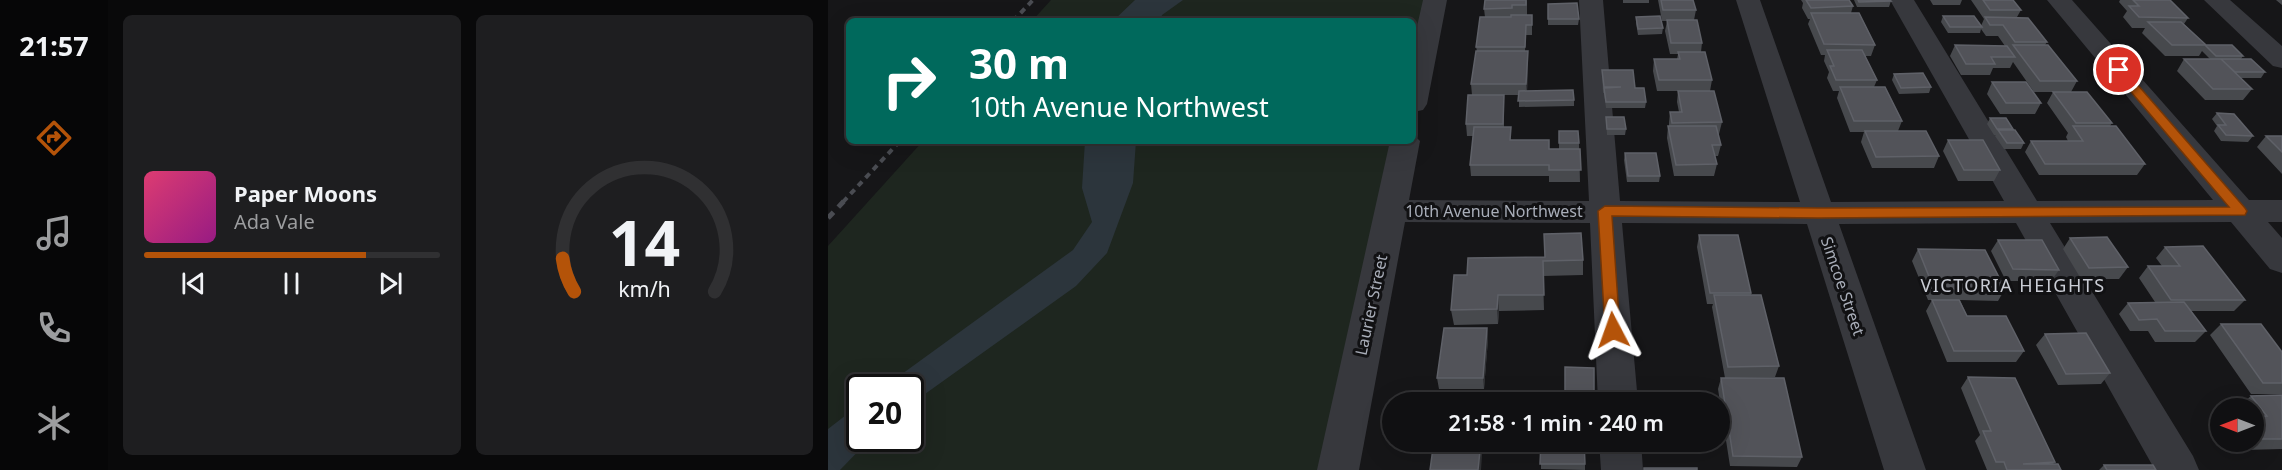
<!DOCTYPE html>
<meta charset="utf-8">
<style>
:root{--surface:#101012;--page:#1e1e20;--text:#f1f3f6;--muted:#9c9d9f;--line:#303032;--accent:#b45309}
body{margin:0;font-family:"Noto Sans",sans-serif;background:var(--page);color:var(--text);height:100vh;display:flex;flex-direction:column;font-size:22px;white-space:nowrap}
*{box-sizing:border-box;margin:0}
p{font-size:20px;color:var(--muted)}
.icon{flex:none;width:33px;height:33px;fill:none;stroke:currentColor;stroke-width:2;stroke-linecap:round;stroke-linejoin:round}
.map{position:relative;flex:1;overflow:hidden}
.details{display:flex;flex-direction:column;gap:15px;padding:15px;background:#09090a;width:720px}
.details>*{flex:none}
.top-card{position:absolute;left:18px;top:18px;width:570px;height:126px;border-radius:9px;box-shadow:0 6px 24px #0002,0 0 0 2px var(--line);background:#00695c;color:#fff;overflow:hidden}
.needle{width:39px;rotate:270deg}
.buttons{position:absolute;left:1382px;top:398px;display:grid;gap:12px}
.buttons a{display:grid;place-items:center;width:54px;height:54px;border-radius:50%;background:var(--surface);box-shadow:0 6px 24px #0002,0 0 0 2px var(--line);font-size:30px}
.speed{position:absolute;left:18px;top:374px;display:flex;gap:12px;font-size:30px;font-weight:700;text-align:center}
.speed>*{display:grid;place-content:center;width:78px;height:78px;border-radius:50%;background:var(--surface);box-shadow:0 6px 24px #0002,0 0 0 2px var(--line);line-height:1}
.speed .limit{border:3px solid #111;border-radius:9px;background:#fff;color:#111}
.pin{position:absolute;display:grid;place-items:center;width:51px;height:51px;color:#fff;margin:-26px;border:3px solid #fff;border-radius:50%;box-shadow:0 2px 6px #0007}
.me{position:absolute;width:66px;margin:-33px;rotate:356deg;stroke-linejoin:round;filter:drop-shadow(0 0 4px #0008)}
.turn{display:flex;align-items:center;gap:21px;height:126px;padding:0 24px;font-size:27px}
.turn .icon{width:78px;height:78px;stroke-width:2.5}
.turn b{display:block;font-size:42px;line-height:51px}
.details .widget{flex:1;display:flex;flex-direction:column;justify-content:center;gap:9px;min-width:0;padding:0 21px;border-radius:9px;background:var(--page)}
.details .dial{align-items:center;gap:0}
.dial svg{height:156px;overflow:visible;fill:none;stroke:var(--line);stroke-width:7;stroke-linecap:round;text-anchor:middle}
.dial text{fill:var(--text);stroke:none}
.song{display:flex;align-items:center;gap:18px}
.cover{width:72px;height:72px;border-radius:9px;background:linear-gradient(135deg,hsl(340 70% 55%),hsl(310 70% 35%))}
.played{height:6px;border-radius:3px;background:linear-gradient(90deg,var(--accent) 75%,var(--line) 75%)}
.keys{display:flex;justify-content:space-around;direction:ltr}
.details .tiles{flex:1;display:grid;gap:15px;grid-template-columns:repeat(2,1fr)}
.trip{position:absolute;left:554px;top:392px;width:348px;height:60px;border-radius:30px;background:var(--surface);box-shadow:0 6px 24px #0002,0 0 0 2px var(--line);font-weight:600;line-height:60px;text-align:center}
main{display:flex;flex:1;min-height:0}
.tabs{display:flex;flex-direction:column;width:108px;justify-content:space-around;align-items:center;background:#060607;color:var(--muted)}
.tabs .icon{width:42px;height:42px}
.tabs .current{color:var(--accent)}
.tabs b{font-size:27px;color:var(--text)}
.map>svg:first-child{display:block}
</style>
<main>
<nav class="tabs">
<b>21:57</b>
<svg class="icon current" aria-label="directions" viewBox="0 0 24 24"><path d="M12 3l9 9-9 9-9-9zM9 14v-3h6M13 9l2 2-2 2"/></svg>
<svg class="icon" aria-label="music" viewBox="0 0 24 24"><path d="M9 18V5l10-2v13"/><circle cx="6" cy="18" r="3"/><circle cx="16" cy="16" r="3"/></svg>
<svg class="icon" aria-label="phone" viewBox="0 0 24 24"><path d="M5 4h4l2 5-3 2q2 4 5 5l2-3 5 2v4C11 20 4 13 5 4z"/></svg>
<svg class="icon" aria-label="climate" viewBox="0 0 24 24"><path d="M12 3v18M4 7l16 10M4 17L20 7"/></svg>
</nav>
<section class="details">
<div class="tiles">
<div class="widget">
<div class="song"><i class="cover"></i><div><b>Paper Moons</b><p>Ada Vale</p></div></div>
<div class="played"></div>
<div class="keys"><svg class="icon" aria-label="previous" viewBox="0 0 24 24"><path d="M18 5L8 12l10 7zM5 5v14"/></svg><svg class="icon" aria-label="pause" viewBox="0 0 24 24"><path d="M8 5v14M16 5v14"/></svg><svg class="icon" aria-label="next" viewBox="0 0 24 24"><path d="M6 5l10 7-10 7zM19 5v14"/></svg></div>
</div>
<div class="widget dial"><svg viewBox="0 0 100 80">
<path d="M14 69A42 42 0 1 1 86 69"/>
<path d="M14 69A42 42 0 0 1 8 52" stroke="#b45309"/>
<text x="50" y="56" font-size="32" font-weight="700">14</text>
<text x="50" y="72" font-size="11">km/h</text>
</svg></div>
</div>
</section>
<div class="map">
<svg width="1454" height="470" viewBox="0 0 1454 470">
<rect width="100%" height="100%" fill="#161618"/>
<path fill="#1e261f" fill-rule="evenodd" d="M223,0H596L585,51V21H204Z
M95,141H565L493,470H0V246ZM32,387H82V438H32Z"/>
<path fill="#2c353c" d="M307,0H355L334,15L332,21H285Z
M257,141H308L305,183L279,253L248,286L83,404L82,387H56L245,250L264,222L254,188Z
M31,405L32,438H43L12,470H0V429Z"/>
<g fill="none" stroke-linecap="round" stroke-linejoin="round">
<path fill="#37383d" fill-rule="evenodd" d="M595,0H619L599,104L595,110L585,112V44Z
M751,0H775L792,201L972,202L908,0H932L1003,202L1176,201L1062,0H1086L1209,201L1385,200L1219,0H1244L1421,200H1454V222H1440L1454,238V273L1442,269L1403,222L1222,223L1365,456L1371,470H1327L1188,223L1011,224L1098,470H1056L979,224L794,223L810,402H770L762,223L577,222L531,470H489L562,141H585V134L592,141L581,200L761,201Z
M1376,0H1402L1454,46V68L1445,66Z
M771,441H813L815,470H773Z"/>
<path stroke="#4a4c52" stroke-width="4" stroke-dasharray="6 5" stroke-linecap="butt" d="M185,21L205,0
M15,202L72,141"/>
<path stroke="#4a4c52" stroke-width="5" stroke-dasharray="8 7" stroke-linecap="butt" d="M0,218L17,200"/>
</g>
<path fill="#47494d" d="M699,0V15H704V35H698L697,51L700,62L699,91L746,100V106L691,107V95H676V127L683,140L721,149H731V131L751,143L752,182H721V176H643L642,165L645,136H639L638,124L644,95L643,84L649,51L648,47L657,17L656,9Z
M795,0H821V3H795Z
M830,0H865L868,10L866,20L874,43L873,52L884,80L882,91H829L825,71L826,59H849L850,54H842L837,31L839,21H834Z
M973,0H1021L1025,6L1023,13L1047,45L1043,56H1036L1049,80L1046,87L1074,121L1070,131L1111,156L1106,168H1044L1033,142L1036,132H1022L1009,98L1011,91H1005L999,78L1001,72L996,61L997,55H993L980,24L982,19H980L974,8L975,3Z
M1026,0H1062L1063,1L1061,7H1029Z
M1102,0H1134L1132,5H1105Z
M1143,0H1185L1193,10L1189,17L1219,42L1217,45L1249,81L1243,92L1284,123L1282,126L1317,164L1309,175H1211L1197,152L1203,141H1240L1238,137L1240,133L1219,103L1225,92H1206L1185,62L1182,68H1165L1162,75H1133L1122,56L1127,45L1177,46L1170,36H1158L1153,29L1152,33H1120L1113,22L1115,16L1153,26L1156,19Z
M1292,0H1342L1360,18L1356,24L1378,45L1415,56L1413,59L1437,72L1433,78H1412L1424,89L1415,100H1377L1349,71L1356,59H1382L1374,51L1371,56H1337L1314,33L1317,28H1304L1295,17L1299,11L1291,2Z
M1448,0H1454V5Z
M720,4L751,19L750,25H720Z
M808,17L835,28L834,34L810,35L808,23Z
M774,70L807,88L818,102L817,108H778L776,93H775Z
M1066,74L1103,87L1101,93L1071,94L1064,80Z
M1164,82L1213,103L1207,114H1172L1159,94Z
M850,91L894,122L891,134H890L893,145L890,156H887L889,164L886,176H846L839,138L840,126H841V123L842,112H851L849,102Z
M1389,113L1425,136L1420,142L1393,141L1386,131L1389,126L1384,119Z
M778,117L798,129L797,135H779Z
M1162,118L1185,129L1184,130L1196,143L1193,149H1176L1167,136L1168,135H1166L1159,124Z
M1438,136H1454V174L1429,147Z
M1120,140L1172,170L1166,181H1130L1115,151Z
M797,153L832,176L831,182H799L796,160Z
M871,235L923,293V295L951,366L947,377L897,378L884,307L885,304H879L869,247Z
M1242,238L1300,267L1291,279H1253L1235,249Z
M1170,240L1231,270L1223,281H1178L1163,251Z
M1337,247L1417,300L1406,311H1363L1378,331L1367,342H1327L1320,331H1302L1291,314L1300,303L1327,302L1311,278L1320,266H1334L1328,258Z
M1090,249L1177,289L1170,301L1132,300L1139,316L1196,351L1188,362H1119L1098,311L1104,300H1100L1084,261Z
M640,258L755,260V275L715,276L716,310L671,311L670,324L626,325L623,310L639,275Z
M1393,324L1454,352V394H1423L1382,335Z
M659,328L660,339L656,389H611L609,378Z
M1217,334L1282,373L1273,384L1230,385L1208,345Z
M1140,377L1227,462L1225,464L1233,470H1159L1147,441L1152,435L1133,388Z
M893,378L974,457L969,467L902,466L890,389Z
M1454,395V449L1416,450L1410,441H1425V408H1412L1411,406L1423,396Z
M713,441L757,464V470L713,469Z
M1276,465L1328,470H1271Z"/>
<path fill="#2f3033" d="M700,51V62L699,95L698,84Z
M670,295L671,311L670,324L669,309Z
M659,328L660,339L656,389L655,378Z
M653,441H655L653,470H650Z"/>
<path fill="#525359" stroke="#5f6168" stroke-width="1.5" d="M657,0H698V5H684V8L656,9Z
M833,0H865L868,10H835Z
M978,0H1021L1025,6L983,8Z
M1030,0H1062L1063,1L1031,2Z
M1155,0H1185L1193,10H1162Z
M1305,0H1342L1360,18L1311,17L1301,6H1311Z
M749,3L751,19H720V4Z
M983,13H1031L1047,45L996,44Z
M683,15H704V25H698L697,47H648L652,17H683Z
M832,16L835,28L810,29L808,17Z
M1115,16H1146L1154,27H1122Z
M1157,17L1200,18L1219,42H1187L1175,25H1162Z
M839,20H869L874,43H843Z
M1320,22H1353L1378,45H1344Z
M1127,45L1179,46L1187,57H1163L1167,64H1138Z
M1185,45H1220L1249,81H1212Z
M1377,45H1404L1415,56H1388Z
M999,50H1034L1049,80H1008L1002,66H1006Z
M648,51H700L698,84H643Z
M850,52H877L884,80H831L826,59H852Z
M1356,59H1393L1424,89H1385Z
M1393,59H1423L1437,72H1407Z
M774,70H805L807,88H816L818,102H778L776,88L793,87H776Z
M1095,73L1103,87L1073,88L1066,74Z
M1164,82H1198L1213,103H1178Z
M1012,87H1057L1074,121H1026Z
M745,90L746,100L690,101L691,91Z
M850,91H886L894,122L844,123L842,112H854Z
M1225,92H1259L1284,123H1248Z
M640,95H676L675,124H638Z
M1389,113L1406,114L1425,136L1398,135L1390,125H1398Z
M778,117H796L798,129H779Z
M1162,118H1178L1185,129H1169Z
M840,126H888L893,145H884L889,164L848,165Z
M1245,126H1288L1317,164H1217L1203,141H1255Z
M646,127H683L682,140H721V149H752L753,170H721V165H642Z
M1170,130H1187L1196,143H1179Z
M731,131H750L751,143H731Z
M1037,131H1098L1111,156L1048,157Z
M1438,136H1454V152Z
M1120,140H1155L1172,170H1136Z
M797,153H828L832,176H800Z
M753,233L755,260L715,261L716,295H670L669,309L623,310L626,275H639L640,258L717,257L716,234Z
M871,235H910L923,293H882Z
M1279,237L1300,267L1261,268L1242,238Z
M1170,240H1214L1231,270L1185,269Z
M1375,246L1417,300H1343L1320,266H1352L1337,247Z
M1090,249L1157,250L1177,289H1106Z
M886,295H933L951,366L900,367Z
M1104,300H1131L1139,316H1178L1196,351H1126Z
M1356,302L1378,331H1337L1329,319L1311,320L1300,303Z
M1393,324H1433L1454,352V383H1435Z
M616,328H659L655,378H609Z
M1258,333L1282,373L1238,374L1217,334Z
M737,367L766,368V402L737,401Z
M1140,377L1187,378L1227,462L1195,464H1230L1233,470H1179L1176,462H1168L1155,431H1163Z
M893,378H956L974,457L905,456Z
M1454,395V439H1429L1425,434V417L1439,416L1423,396Z
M612,396L657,397L656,402H611Z
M606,441H653L650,470H602Z
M713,441H756L757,464H712Z
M1276,465H1325L1328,470H1279Z
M816,468H869V470H816Z"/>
<path fill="#b45309" stroke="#753606" stroke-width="1.5" d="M1291,67L1295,68L1417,208L1419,211L1417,215L990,218L784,216L792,330L790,335H779L777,330L770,211L777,206L990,208L1401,207L1287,73L1286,70Z"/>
<g text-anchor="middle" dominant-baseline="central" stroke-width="6" stroke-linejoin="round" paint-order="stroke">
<g font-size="16" fill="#a8adb8" stroke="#111113">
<text x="666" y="211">10th Avenue Northwest</text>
<text transform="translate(1015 286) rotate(71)">Simcoe Street</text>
<text transform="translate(543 305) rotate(-78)">Laurier Street</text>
</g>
<g font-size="18" letter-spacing="1.5" fill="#c9ccd4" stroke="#111113">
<text x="1185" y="285">VICTORIA HEIGHTS</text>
</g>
</g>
</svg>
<div class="buttons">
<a><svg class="needle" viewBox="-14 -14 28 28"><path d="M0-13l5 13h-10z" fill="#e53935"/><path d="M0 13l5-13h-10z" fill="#9c9d9f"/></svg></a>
</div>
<div class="speed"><div class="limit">20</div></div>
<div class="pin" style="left:1291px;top:70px;background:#d93025"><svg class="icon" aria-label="arrive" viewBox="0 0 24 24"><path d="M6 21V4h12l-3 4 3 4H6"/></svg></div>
<svg class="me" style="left:785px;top:330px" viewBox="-20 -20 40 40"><path d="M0-17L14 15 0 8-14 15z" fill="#b45309" stroke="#fff" stroke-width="4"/></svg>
<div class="trip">21:58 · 1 min · 240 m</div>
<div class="top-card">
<div class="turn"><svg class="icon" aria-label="right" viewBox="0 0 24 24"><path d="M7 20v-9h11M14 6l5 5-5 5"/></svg><div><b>30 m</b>10th Avenue Northwest</div></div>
</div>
</div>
</main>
